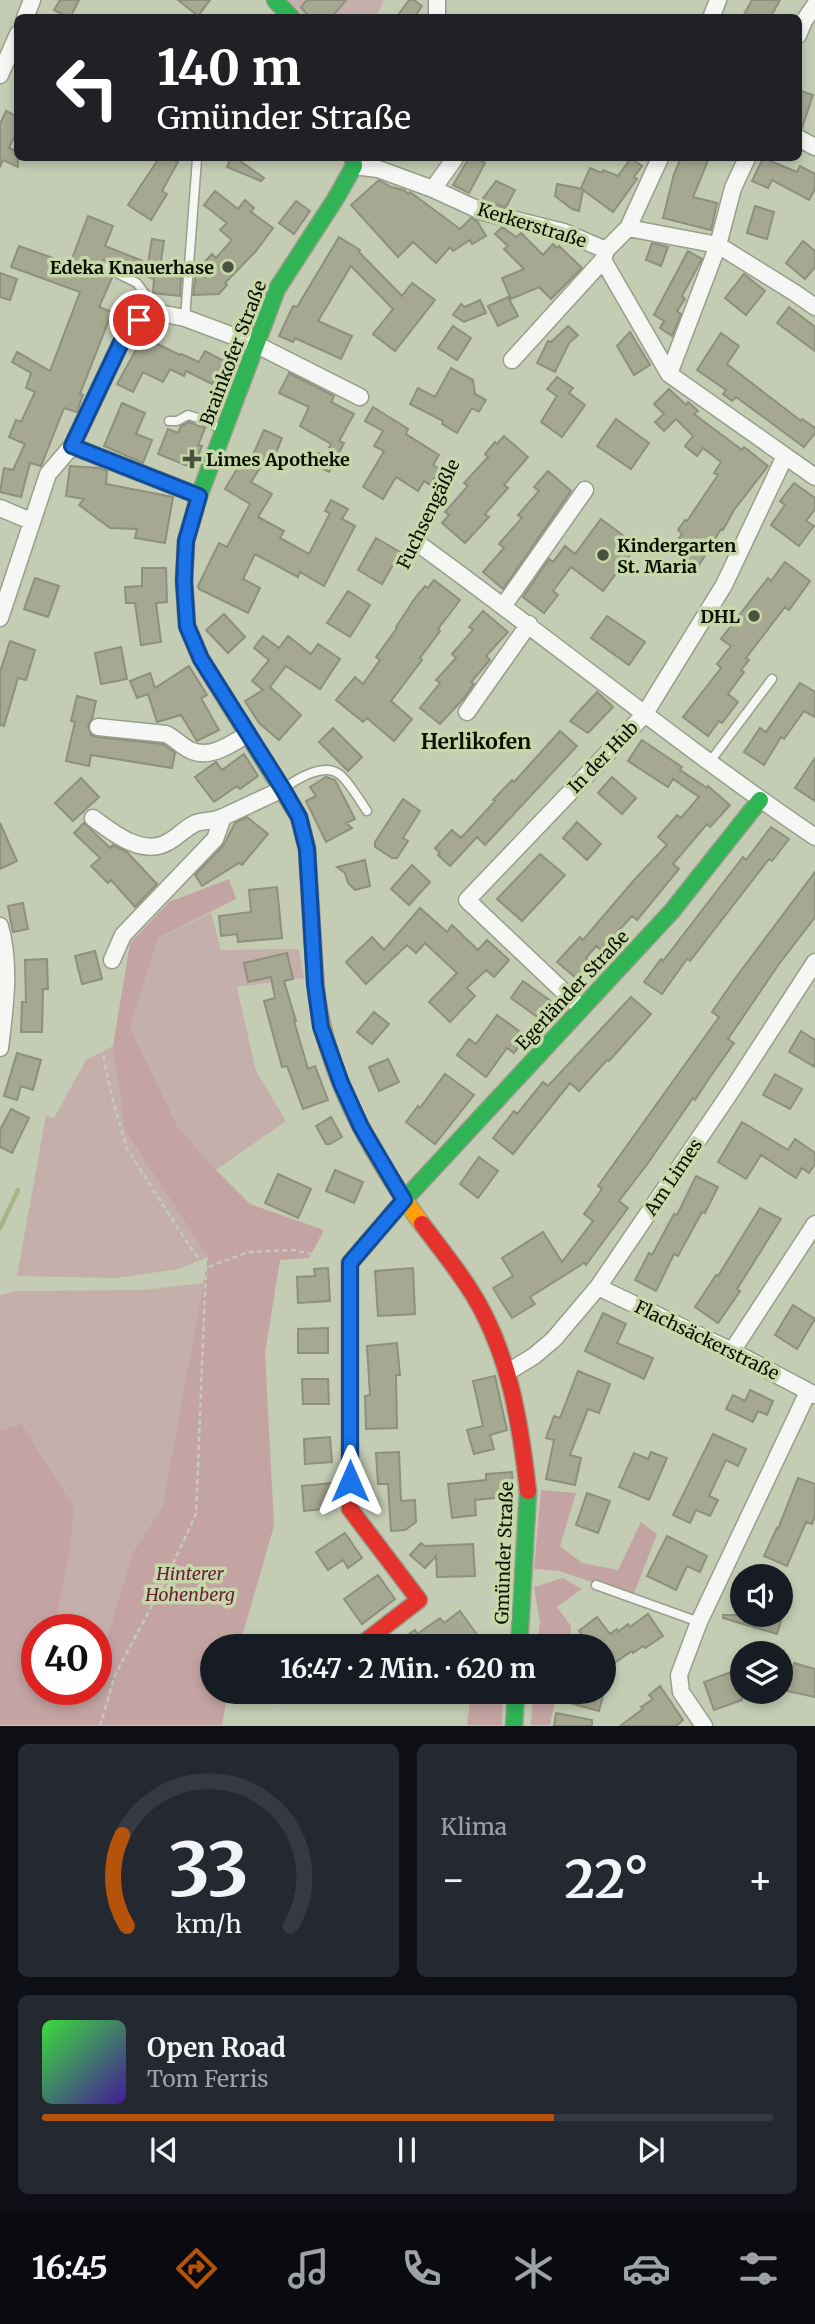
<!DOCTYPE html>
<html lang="de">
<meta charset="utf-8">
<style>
:root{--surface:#171b24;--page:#242831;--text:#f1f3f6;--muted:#9ea1a6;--line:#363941;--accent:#b45309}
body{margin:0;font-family:Merriweather,serif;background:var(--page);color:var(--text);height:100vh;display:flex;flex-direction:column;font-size:26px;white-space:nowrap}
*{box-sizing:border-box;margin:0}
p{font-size:23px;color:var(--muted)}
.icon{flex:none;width:38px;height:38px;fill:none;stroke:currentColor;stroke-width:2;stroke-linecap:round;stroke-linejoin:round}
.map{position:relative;height:1726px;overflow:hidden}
.drawer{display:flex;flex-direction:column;gap:18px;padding:18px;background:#0d0f14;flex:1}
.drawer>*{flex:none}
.top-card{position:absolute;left:14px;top:14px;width:788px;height:147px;border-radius:10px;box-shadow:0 4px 10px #0003;background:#202124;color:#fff;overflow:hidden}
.buttons{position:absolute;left:730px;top:1564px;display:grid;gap:14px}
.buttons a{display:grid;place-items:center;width:63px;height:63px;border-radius:50%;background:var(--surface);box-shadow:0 4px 10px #0003;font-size:35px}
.speed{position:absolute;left:21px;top:1614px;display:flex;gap:14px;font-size:35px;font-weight:700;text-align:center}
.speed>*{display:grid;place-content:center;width:91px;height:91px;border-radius:50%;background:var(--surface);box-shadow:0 4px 10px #0003;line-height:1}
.speed .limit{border:10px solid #d22;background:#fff;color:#111}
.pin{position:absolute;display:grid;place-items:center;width:60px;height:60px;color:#fff;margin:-30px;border:4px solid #fff;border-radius:50%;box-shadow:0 2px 7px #0007}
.me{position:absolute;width:77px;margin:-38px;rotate:0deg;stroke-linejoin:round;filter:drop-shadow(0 0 5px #0008)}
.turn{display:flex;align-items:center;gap:24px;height:147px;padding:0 28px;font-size:32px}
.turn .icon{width:91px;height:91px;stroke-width:2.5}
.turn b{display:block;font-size:49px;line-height:60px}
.big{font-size:52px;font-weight:700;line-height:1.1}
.drawer .widget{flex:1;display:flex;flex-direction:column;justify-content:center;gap:10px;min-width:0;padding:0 24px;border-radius:10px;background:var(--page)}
.drawer .dial{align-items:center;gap:0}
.dial svg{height:182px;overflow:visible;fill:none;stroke:var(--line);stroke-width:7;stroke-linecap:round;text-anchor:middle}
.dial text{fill:var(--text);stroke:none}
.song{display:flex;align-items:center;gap:21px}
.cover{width:84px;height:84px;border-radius:10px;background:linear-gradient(135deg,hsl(120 70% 55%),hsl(260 70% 35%))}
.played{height:7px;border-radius:4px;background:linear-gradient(90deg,var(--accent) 70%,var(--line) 70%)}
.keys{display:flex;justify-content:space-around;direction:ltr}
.heat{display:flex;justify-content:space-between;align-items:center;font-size:38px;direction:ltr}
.drawer .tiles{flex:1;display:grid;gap:18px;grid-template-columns:1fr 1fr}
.widget:last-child{grid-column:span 2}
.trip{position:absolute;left:200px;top:1634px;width:416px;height:70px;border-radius:35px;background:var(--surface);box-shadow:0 4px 10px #0003;font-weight:700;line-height:70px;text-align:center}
.menu{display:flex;height:112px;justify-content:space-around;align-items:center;background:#090b0e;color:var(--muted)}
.menu .icon{width:49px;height:49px}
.menu .on{color:var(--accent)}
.menu b{font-size:32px;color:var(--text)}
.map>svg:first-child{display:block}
</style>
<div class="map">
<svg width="815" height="1726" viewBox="0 0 815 1726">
<rect width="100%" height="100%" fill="#c4ccb4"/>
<path fill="#c5afab" d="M288,0H384L375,18L306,17Z
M211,913L221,950L299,949L304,978L237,987L256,1071L286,1121L216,1170L178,1127L130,1028L158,938Z
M113,1046L125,1131L208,1257L179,1269L116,1278L17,1276L46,1115L54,1118L86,1060Z
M203,1283L162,1508L133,1552L105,1644L96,1641V1629H63L55,1626L70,1550L21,1423L0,1431V1295L18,1291L143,1290Z"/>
<path fill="#c3a4a2" d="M229,879L236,899L158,938L130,1028L178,1127L216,1170L250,1204L324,1230L309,1258L280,1260L265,1353L274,1526L239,1647H212V1692H228L222,1725H0V1431L21,1423L74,1508L70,1550L55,1626L63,1629H37V1689H96V1641L105,1644L133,1552L162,1508L208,1257L125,1131L113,1046L130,943L169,902Z
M541,1490L576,1493L560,1546L582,1563L618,1570L641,1522L657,1534L633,1596L559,1571L534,1569Z
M563,1578L582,1589L557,1607L571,1626V1647H537L540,1622L534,1587Z
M471,1692H503L502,1725H467Z
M533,1692H557L550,1725H531Z"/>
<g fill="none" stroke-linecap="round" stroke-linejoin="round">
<path stroke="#a5b586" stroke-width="4.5" d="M0,1228L18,1190"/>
</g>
<path fill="#a6a892" stroke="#8d907c" stroke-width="2" d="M60,0H79L70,18L54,10Z
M178,0H210L198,16Z
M307,0H346L331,18H310L301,7Z
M409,0H414L422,6L414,18H396Z
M752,0H780L770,18H742Z
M798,90L813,95L802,128H798Z
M6,111L18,117V129L9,148L18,152V167L3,160L0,167V124Z
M159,158H170L178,162L162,191L167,194L151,220L128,205Z
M231,158H236L264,178L261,181L227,167Z
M469,158H475L485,163L469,193L453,185Z
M631,158L642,166L634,177L637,179L613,212L583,190L579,211L572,209L555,196L557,184L583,189L581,188L590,168L602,173L603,170L618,176Z
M681,158H709L693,197L717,203L711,230L663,218L674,174Z
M763,158L797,172L800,166L815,174V189L809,200L772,180L768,188L752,181Z
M379,180L391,187L404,190L408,194L410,192L460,229L471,218L477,221L486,236L472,244L470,240L453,251L450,247L436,263L413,242L398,257L351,205Z
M496,181L515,190L506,207L482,200Z
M215,191L238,209L245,200L254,208L251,212L273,228L256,251L225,283L227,285L219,294L193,295L196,271L212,254L216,258L232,240L220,230L227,223L204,205Z
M296,201L310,211L294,234L279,223Z
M755,206L774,212L767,239L747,233Z
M88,216L113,226L105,246L148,263L152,239L164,241L159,274L181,278L180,296L153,293L154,279L119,265L118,266L104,260L100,262L97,267L99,271L112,278L99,307L112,312L80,394L83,395L78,409L77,412L64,408L41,466L30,463L21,497L0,492L4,468L13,470L25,444L9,437L16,420L21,422L35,392L26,388L31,373L12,362L17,352L50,371L80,292L11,267L19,246L70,264Z
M502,227L516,237L521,233L543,255L553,244L557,248L559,246L582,268L551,299L539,287L511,299L502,278L524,269L504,249L508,246L495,234Z
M339,237L360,250L359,252L402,296L412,283L435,300L395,351L373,334L393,309L351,266L318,321L352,336L341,359L295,338L293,342L279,336L293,306L297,307Z
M803,241L815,251V267L805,279L786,263Z
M652,243L668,247L661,266L646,260Z
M688,251L702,259L682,296L685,299L677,311L681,314L672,336L660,328L664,321L654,315Z
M0,273L17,279L10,300L0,297Z
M744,274L765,291L746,315L725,298Z
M508,297L518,316L498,326L488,306Z
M480,300L486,313L464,322L453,315L461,304L465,307Z
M789,307L815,327V351L777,323Z
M453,326L471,338L457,360L438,348Z
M568,326L578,335L569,343L555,372L537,363L548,341L551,342Z
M630,332L650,365L634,375L617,346Z
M721,333L739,346L727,364L801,421L802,419L815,428V433L804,447L736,397L732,401L723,394L726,390L697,370Z
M143,337L180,355L181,354L199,362L205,351L224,361L212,384L186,371L184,376L170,369L163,382L143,372L133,392L117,384Z
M451,368L473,380L475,394L486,400L479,412L472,408L457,433L442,424L443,421L410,404L418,388L435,397Z
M289,373L334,396L331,402L354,414L339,441L344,443L329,472L313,464L318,453L325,456L331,444L300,426L309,407L279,393Z
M557,377L573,388L569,393L585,405L562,437L541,422L557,396L547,389Z
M669,389L686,405L688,402L698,411L694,414L742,450L744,447L768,466L734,510L723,530L721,529L696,570L670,551L682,534L678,530L685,520L687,521L718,475L714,473L721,462L703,448L697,456L685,446L693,436L676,419L664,431L655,422L664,414L654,404Z
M122,403L145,413L136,434L152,440L143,463L104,446Z
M373,407L408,429L406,434L439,455L433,465L440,469L430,485L424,481L418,491L396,477L383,499L363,487L384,451L374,446L383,431L365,421Z
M616,419L649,443L631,469L597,446Z
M189,422L205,428L198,445L202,446L193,468L158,454L168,429L178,433L181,426Z
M264,430L282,438L273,460L267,457L251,482L272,494L258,517L284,531L280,538L309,554L330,513L325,511L331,500L348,509L342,519L355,526L324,586L300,572L298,577L255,554L243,579L260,588L248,613L199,589L198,586L219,543L227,547L250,504L225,489L246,454L252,457Z
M504,436L528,457L504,485L508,488L485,514L489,517L465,543L442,523L449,515L445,512L468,486L464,483L488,457L485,454L495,442L497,444Z
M70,466L100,468L107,471L106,484L173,497L165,543L135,538L137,529L110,528L79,505L84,499L66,496Z
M548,471L571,491L503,589L483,572L504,548L499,544L522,518L518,515L539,491L534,487Z
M794,483L815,498V509L806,521L814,526L799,546L771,525L785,505L780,501Z
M601,519L637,546L603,591L571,567L553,591L558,595L544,613L523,597L549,559L553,562L565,546L575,554Z
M376,538L400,552L382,584L358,570Z
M785,562L810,581L789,610L785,607L746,658L749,660L741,670L744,672L728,694L738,702L722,723L719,721L708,736L683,717L721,668L717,664L731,646L721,639L768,578L771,581Z
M142,568H166L167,602L156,603L161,642L141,645L135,603H126L125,587L142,586Z
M35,578L59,586L48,617L24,609Z
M434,580L460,600L438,629L440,631L420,658L422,660L391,701L412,719L394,741L367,718L363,722L336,700L355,677L363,684L380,660L376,657L397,628L396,627L415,598L425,586L428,588Z
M348,591L370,605L350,637L327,623Z
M483,611L508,632L486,656L490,660L471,682L474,684L464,698L440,724L420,708L440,683L436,680L456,658L452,654L473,630L469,627Z
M224,614L245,637L228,653L206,630Z
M607,616L645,642L629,665L591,638Z
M263,636L279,648L288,636L311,654L318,644L340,659L320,689L286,666L270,687L301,715L279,740L259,723L245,701L263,690L252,681L269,660L254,648Z
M10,641L35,650L26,680L18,678L4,726L0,725V672Z
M121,647L127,679L101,684L95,653Z
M189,666L207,695L201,698L219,730L197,741L181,715L157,722L148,694L137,698L130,681L150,673L155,688Z
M800,683L815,692V717L804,711L784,739L781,737L764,765L744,752L760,728L766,732Z
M597,692L613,707L588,733L570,721Z
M77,696L96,701L92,719L88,725L91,735L97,737L163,744L175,753L172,768L91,755L89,766L66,761L75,722L71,721Z
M333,728L362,757L348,771L319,742Z
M560,731L577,746L485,845L477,837L450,866L438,855L440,853L435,848L452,830L461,838L495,801L493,800L512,780L514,782Z
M642,740L682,767L680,770L707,788L708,786L730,805L710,827L707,824L673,864L679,869L637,920L632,916L601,950L596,946L586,958L590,962L576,978L557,962L580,937L583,940L635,879L667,845L658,837L677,815L681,818L699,797L673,779L668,787L628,761Z
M244,754L258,776L240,789L237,786L214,802L195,777L216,762L222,770Z
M815,758V801L795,788Z
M326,777L335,780L355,819L346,823L352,828L326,842L306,801L316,796L310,787Z
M612,777L636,798L622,814L598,793Z
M81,778L99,797L73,821L55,803Z
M403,799L420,811L403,838L408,841L397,858H392L375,847V842Z
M247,817L268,834L242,865L239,863L202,886L195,875L223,846L235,823Z
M577,822L601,844L587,860L563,838Z
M0,823L17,861L0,869Z
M84,823L110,848L113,845L127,852L157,884L135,907L111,880L108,883L91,866L100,858L74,833Z
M771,827L789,839L772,861L769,859L690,961L687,959L662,994L644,982L661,959L663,961L743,857L746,860Z
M540,854L565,875L522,921L497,899Z
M365,860L370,886L355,890L348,883L345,873L337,867Z
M412,865L430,882L409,905L391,889Z
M815,872V917L779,964L728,1039L734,1043L710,1077L695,1100L693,1098L648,1163L619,1201L628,1208L586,1265L584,1263L530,1297L535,1304L512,1318L493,1288L513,1276L502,1258L543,1232L562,1262L593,1221L584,1214L602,1189L598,1186L719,1017L712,1012L734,980Z
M277,887L282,938L238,942L237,934L221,936L219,916L251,912L249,890Z
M23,903L28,929L13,932L8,906Z
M420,908L447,932L452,925L478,950L487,940L509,960L494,977L486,970L467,988L475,996L450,1022L429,1002L457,973L425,943L416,953L407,945L366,984L346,962L372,937L384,950Z
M95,951L102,979L82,984L75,956Z
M287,953L293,979L284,981L296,1021H294L308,1069L315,1066L328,1100L303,1109L287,1066L282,1067L264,1001L275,998L271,977L248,982L244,963Z
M47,959L48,989H43L42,1032H21L22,1002H26L25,960Z
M523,981L552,1002L540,1019L511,998Z
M631,997L651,1014L609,1061L607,1060L579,1091L570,1083L513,1154L493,1138L514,1111L517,1114L543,1082L548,1086Z
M374,1012L389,1024L372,1044L357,1032Z
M497,1015L526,1036L514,1053L507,1048L486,1077L457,1055L469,1039L476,1044Z
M801,1031L815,1040V1067L789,1052Z
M17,1053L41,1060L33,1090L21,1086L17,1100L4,1096Z
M388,1059L399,1082L379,1091L369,1067Z
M445,1074L474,1095L435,1144L406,1122L418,1106L420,1108Z
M775,1074L802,1089L790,1109L763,1095Z
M11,1109L29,1118L12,1153L0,1147V1130Z
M331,1117L342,1137L330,1144H326L316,1126Z
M742,1122L788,1150L795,1139L815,1153V1164L809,1173L802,1168L796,1178L761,1155L746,1179L718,1162Z
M479,1157L498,1171L478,1198L460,1184Z
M335,1170L363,1182L354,1203L326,1191Z
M278,1174L311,1189L298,1218L265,1203Z
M696,1176L718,1187L705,1213L702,1212L678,1256L674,1254L656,1291L635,1280L649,1253L652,1255L674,1214L677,1215Z
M760,1208L781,1219L737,1289L740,1291L718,1323L695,1307L716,1275L718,1276Z
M328,1268L330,1301L298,1303L297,1277L315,1276L314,1269Z
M413,1268L415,1314L378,1316L375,1271Z
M793,1305L815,1319L797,1349L775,1335Z
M603,1313L626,1324L617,1343L653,1358L644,1379L585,1351Z
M328,1328V1353H298V1329Z
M397,1343L400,1375H396L397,1428L366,1429L365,1396L370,1395L367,1346Z
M578,1371L610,1384L599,1413L588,1409L570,1455L581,1458L575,1485L546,1479L554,1440L546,1438L554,1416L560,1418Z
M495,1376L507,1430L490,1435L494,1449L474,1454L467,1430L483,1426L473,1381Z
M302,1379H328L329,1404H303Z
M750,1390L773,1401L767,1415L758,1411L753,1422L726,1409L733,1395L745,1401Z
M713,1434L746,1449L738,1466L726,1460L709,1496L718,1500L710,1516L696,1510L690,1523L673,1515Z
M330,1437L332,1462L305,1464L304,1439Z
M399,1452L401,1501L415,1500L416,1522L405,1530L391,1531L388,1484H378L376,1453Z
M651,1452L667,1458L649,1500L619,1487L634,1453L648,1459Z
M512,1472L514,1496L475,1500L476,1515L452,1518L448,1484L486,1480V1474Z
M798,1478L815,1484V1516L812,1524L806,1522L787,1566L764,1556L777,1528L778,1529Z
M332,1483L334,1508L304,1511L302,1486Z
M587,1493L610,1501L598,1533L576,1525Z
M345,1533L362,1558L348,1568L343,1560L328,1570L316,1552Z
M667,1536L707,1556L700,1572L687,1566L676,1590L647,1576Z
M421,1543L425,1546L473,1544L475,1576L437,1577L436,1556L425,1568L410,1555Z
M378,1575L395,1599L362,1624L344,1599Z
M460,1611L478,1636L464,1647H389L415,1630L417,1634L440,1618L444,1623Z
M648,1614L663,1636L645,1648L643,1646L633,1653L632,1651L604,1670V1647H591L579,1631L597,1617L610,1634L617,1629L618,1632L628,1624L630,1627Z
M723,1615H783L777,1634L723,1618Z
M794,1663L815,1669V1697L787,1691Z
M742,1668V1700L714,1710L704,1682Z
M660,1686L683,1720L676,1726H620L643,1709L641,1707L653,1699L649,1695Z
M572,1692H604L599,1711L570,1703Z
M556,1713L592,1720V1726H554Z"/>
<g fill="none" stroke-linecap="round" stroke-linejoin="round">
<defs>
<path id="lane" d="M104,267L137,283L159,313
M185,318L197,159
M169,421H177L188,415L201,419L221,429
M709,763L772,679
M286,787C298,778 324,763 339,774C348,780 360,801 367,811
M596,1585L699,1622"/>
<path id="street" d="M437,0V18
M25,18L32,0
M711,18L718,0
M798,35L804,21L815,5
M0,75L18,34
M798,138L815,147
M359,158L354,166L378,169L433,189L483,212L564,232L606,250L603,260L669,374L815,477
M433,189L455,158
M628,228L718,245L795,293L815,307
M606,250L628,228L660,158
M512,360L603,260
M669,374L718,245L733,188L747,158
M72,446L199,496
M0,508L31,521
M416,542C550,639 678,744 815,837
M504,605L585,490
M0,618L48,474L72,446L127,330L139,320L159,313L185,318L257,345L360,397
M467,712L529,624
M98,727L166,734C175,738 181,746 190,750C210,760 231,744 248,734
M93,818C113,833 143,857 168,842C178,837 186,827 196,823C205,820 212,822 223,817
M0,926C11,966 5,1007 0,1048
M112,960L123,935L215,839L223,817L283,789
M581,1008L467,900L644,715L724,585L785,456
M598,1287L732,1351L815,1395
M732,1351L815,1224
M508,1372L534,1356L554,1339L598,1287L730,1093L815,962
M704,1726L681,1692L679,1675L699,1622L808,1392"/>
<path id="fast" d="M275,0L292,18
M315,977L307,849L299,817L201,659L187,626L184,581L186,541L199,496L277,289L336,198L354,166L353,158
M350,1445V1263L404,1200L672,911L760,800
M519,1647L528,1491
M514,1726L516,1692"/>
<path id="slow" d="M315,977C320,1064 371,1155 422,1224"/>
<path id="jam" d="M422,1224C437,1244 453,1264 467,1285C508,1346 520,1419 528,1491
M350,1445V1509L419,1600L358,1647"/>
</defs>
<use href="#lane" stroke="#979e8b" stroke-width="11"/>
<use href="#street" stroke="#979e8b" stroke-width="19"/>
<use href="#fast" stroke="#979e8b" stroke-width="19"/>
<use href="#slow" stroke="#979e8b" stroke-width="19"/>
<use href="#jam" stroke="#979e8b" stroke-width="19"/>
<path stroke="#c6c9c1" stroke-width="2.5" stroke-dasharray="5 3.5" stroke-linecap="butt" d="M606,18L615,0
M0,230L72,261L93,266
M372,403L459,449
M422,530L459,449L505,372
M295,768L409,555
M64,1094L78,1060L100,1040
M742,1100L815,1143
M0,1293L19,1287L107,1289L161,1282L195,1272L248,1252L294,1250L333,1259
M542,1572L560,1573L586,1582
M437,1600L503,1599
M100,1726L115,1675L165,1581L196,1514L206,1267L192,1250L127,1149L112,1097L100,1040L110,974
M267,1726L290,1692"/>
<use href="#lane" stroke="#f6f7f4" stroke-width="8"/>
<use href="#street" stroke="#f6f7f4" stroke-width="16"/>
<use href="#fast" stroke="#30b455" stroke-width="16"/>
<use href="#slow" stroke="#ff9f0a" stroke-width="16"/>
<use href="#jam" stroke="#e5322d" stroke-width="16"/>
</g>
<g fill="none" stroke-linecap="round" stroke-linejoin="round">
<defs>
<path id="route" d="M139,320L127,330L72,446L199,496L186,541L184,581L187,626L201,659L283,789L299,817L307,849L315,984L321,1027L341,1083L361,1127L404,1200L350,1263V1481"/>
</defs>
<use href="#route" stroke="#114b97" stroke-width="18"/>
<use href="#route" stroke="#1a73e8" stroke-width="12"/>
</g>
<g fill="#4b5140" stroke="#c7d7a9" stroke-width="2.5">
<circle cx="228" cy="267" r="7"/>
<path d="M188.5 448.5h7v7h7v7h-7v7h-7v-7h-7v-7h7z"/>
<circle cx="603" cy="555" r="7"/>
<circle cx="754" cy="616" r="7"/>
</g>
<g text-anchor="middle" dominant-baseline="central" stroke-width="7" stroke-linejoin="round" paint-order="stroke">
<g font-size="18" fill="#0a0f02" stroke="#c7d7a9">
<text transform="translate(532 225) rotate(17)">Kerkerstraße</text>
<text transform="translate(233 353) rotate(-69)">Brainkofer Straße</text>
<text transform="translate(428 514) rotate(-64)">Fuchsengäßle</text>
<text transform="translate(603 757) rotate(-46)">In der Hub</text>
<text transform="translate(572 990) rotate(-47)">Egerländer Straße</text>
<text transform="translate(673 1177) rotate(-56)">Am Limes</text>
<text transform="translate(707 1340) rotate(26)">Flachsäckerstraße</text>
<text transform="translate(504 1553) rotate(-88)">Gmünder Straße</text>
</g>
<g font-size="18" font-weight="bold" fill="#0a0f02" stroke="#c7d7a9" text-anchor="end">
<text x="214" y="267">Edeka Knauerhase</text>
<text x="206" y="459" text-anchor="start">Limes Apotheke</text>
<text x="617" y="545" text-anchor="start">Kindergarten<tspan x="617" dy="21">St. Maria</tspan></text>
<text x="740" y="616">DHL</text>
</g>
<g font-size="18" font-style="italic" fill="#6b1e38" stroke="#c7d7a9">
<text x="190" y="1573">Hinterer<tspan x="190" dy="21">Hohenberg</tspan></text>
</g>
<g font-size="21" font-weight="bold" fill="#0a0f02" stroke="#c7d7a9">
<text x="476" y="741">Herlikofen</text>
</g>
</g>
</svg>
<div class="buttons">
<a><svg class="icon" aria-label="sound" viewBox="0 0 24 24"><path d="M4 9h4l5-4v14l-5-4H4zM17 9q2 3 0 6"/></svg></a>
<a><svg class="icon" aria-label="layers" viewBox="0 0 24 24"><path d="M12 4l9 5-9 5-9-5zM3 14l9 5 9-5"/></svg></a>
</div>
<div class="speed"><div class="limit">40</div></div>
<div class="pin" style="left:139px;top:320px;background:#d93025"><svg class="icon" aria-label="arrive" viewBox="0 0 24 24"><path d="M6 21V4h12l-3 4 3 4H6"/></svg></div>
<svg class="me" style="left:350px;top:1481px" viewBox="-20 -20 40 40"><path d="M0-17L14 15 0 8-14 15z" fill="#1a73e8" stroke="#fff" stroke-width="4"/></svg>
<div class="trip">16:47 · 2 Min. · 620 m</div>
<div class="top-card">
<div class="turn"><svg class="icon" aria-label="left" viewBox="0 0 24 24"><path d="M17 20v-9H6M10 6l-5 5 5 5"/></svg><div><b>140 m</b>Gmünder Straße</div></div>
</div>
</div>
<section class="drawer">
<div class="tiles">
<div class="widget dial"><svg viewBox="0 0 100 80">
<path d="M14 69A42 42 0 1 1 86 69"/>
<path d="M14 69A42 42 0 0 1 12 29" stroke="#b45309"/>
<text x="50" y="56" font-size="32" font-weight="700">33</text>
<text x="50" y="72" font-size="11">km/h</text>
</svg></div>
<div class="widget"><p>Klima</p>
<div class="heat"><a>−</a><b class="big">22°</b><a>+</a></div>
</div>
<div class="widget">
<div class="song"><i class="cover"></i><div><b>Open Road</b><p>Tom Ferris</p></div></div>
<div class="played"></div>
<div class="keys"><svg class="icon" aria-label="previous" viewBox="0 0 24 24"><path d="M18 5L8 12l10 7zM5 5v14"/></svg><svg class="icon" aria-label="pause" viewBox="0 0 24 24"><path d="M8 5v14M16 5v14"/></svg><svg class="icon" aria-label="next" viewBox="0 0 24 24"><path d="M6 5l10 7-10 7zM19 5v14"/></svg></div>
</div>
</div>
</section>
<nav class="menu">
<b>16:45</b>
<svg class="icon on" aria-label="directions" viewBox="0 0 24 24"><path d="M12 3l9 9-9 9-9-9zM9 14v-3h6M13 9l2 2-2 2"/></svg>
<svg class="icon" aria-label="music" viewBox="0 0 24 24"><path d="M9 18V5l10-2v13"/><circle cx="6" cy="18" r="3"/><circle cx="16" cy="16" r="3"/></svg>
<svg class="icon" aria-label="phone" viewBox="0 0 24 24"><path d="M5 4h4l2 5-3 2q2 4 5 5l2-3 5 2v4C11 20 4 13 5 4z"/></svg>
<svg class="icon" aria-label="climate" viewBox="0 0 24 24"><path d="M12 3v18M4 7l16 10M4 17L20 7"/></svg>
<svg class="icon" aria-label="car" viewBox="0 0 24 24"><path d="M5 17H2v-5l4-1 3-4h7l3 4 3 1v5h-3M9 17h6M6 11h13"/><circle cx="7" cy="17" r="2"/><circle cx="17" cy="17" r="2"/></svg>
<svg class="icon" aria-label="filters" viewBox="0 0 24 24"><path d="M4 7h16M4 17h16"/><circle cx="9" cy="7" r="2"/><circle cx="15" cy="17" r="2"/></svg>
</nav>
